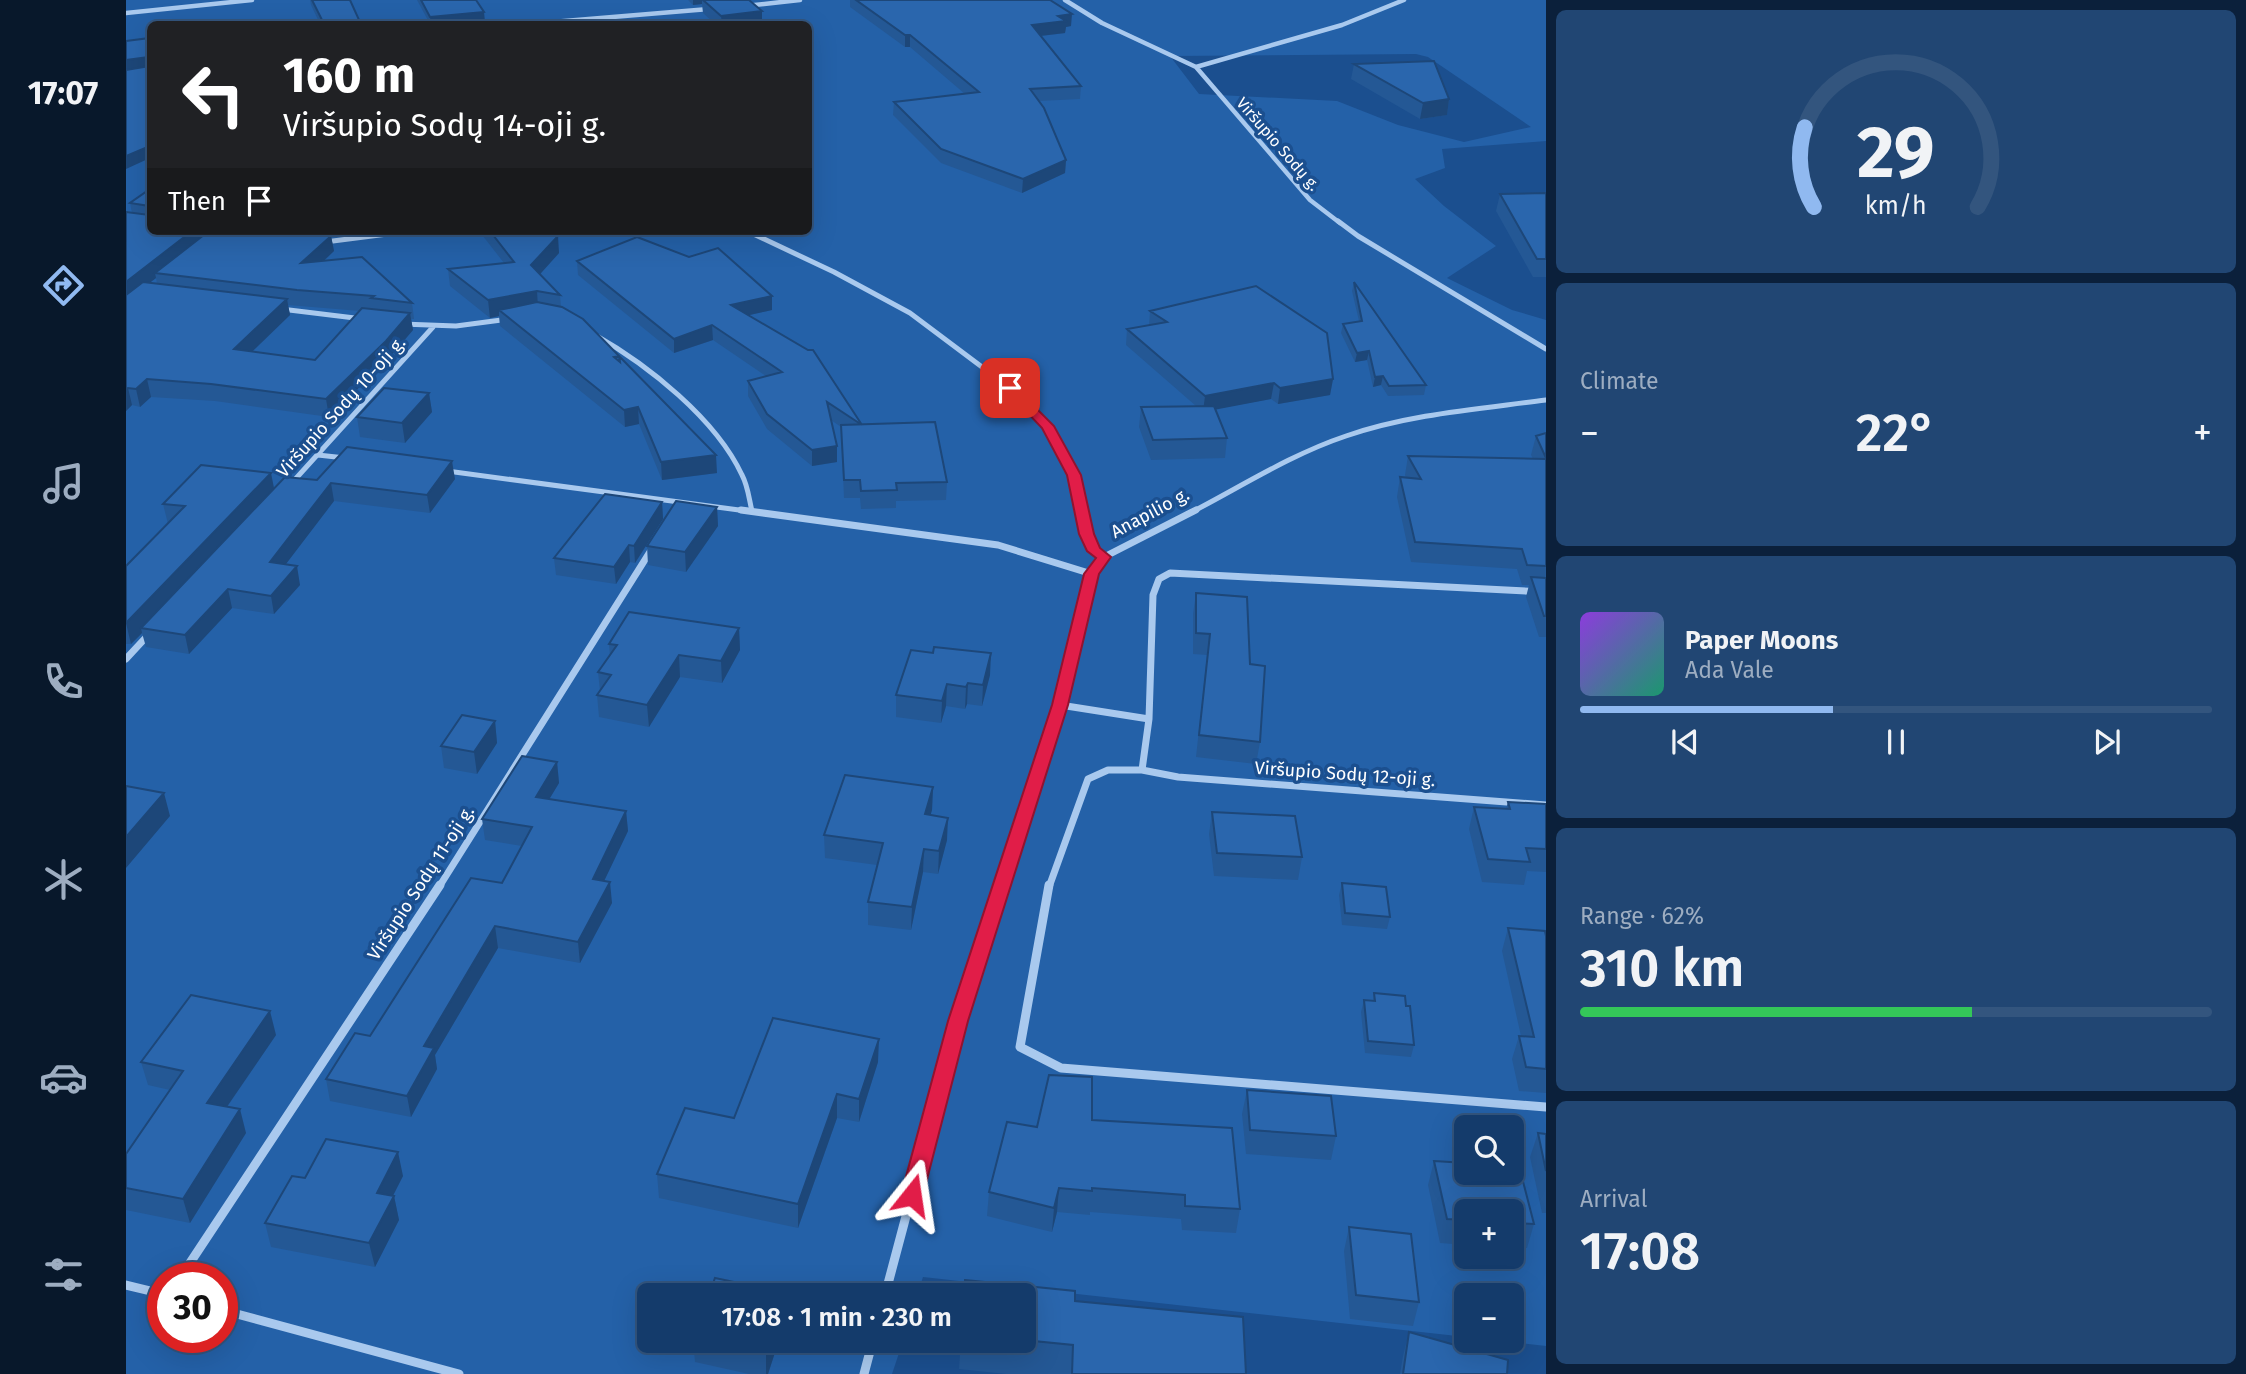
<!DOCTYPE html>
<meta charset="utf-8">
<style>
:root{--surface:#143b6b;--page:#214673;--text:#f1f3f6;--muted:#9dadc1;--line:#33557e;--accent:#90b9f0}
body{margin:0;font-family:"Fira Sans",sans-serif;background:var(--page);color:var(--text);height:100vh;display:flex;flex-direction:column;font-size:26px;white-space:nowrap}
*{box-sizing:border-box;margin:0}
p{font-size:23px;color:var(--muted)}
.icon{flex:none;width:38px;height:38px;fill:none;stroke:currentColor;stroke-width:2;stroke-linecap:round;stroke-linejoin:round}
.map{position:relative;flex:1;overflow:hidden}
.panel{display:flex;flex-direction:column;gap:10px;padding:10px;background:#0b203b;width:700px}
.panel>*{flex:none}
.top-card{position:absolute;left:21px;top:21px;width:665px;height:214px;border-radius:10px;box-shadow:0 7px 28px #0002,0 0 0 2px var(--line);background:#202124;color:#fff;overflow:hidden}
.fabs{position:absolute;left:1328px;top:1115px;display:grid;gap:14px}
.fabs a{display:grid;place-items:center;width:70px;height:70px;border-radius:10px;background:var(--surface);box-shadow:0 7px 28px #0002,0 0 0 2px var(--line);font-size:35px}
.speed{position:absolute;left:21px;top:1262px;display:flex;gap:14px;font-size:35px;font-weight:700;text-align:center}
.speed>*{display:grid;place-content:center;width:91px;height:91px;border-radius:50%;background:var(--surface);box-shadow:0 7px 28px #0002,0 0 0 2px var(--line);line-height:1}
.speed .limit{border:10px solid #d22;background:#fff;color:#111}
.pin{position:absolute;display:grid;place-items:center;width:60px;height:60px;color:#fff;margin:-30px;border-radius:14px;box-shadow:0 4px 10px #0006}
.me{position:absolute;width:77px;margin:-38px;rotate:15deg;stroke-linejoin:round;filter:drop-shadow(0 0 5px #0008)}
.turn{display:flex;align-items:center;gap:24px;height:147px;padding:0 21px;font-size:32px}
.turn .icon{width:91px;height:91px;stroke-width:2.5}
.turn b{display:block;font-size:49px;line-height:60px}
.then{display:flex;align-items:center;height:66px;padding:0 21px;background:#0003;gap:14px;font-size:26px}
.big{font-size:52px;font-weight:600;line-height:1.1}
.panel .widget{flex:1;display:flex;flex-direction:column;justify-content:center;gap:10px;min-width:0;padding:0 24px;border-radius:10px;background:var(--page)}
.panel .dial{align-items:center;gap:0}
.dial svg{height:182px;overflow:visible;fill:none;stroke:var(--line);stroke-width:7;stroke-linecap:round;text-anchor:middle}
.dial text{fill:var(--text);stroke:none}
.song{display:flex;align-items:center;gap:21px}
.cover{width:84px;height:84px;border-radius:10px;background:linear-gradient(135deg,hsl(270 70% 55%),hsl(160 70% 35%))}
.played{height:7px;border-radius:4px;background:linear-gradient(90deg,var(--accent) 40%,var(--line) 40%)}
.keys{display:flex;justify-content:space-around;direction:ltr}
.heat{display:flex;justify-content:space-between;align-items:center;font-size:38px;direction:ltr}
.charge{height:10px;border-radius:5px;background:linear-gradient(90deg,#34c759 62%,var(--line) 0)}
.trip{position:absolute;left:511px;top:1283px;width:399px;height:70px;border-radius:10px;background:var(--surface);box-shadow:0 7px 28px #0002,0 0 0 2px var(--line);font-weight:600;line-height:70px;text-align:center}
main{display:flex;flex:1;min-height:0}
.menu{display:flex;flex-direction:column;width:126px;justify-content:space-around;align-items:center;background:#08182b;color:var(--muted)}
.menu .icon{width:49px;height:49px}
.menu .current{color:var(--accent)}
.menu b{font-size:32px;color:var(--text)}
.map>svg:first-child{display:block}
</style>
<main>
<nav class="menu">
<b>17:07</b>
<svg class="icon current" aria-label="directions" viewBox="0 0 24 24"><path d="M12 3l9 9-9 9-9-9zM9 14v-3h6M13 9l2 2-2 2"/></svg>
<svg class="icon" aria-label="music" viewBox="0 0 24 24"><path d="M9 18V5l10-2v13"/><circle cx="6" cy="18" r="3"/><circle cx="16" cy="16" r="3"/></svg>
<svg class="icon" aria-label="phone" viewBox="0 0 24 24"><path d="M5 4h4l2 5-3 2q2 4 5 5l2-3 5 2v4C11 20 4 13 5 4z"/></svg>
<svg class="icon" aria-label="climate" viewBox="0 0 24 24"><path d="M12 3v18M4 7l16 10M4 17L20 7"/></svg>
<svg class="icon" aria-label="car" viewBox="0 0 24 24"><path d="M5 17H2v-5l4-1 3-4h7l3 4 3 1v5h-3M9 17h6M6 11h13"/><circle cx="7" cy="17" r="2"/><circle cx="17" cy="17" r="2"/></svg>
<svg class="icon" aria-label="filters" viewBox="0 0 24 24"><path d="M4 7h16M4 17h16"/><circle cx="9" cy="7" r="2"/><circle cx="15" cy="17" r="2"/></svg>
</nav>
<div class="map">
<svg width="1420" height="1374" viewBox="0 0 1420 1374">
<rect width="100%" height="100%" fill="#1b4f8f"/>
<path fill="#2461a8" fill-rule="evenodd" d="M0,0H1420V141L1316,149L1319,168L1289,179L1318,206L1370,246L1321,278L1386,310L1420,320V1346L1374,1341L1386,1340V1295H1340V1337L797,1277L791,1295H523V1340L777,1341L766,1374H0ZM24,24H682V231H24ZM1290,54L1302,57L1405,127L1338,142L1272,125L1211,101L1073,94L1044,56ZM1340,1127H1386V1172H1340ZM1340,1211H1386V1256H1340ZM37,1278H96V1337H37Z"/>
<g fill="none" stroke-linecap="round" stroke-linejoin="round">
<path stroke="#a9c9ee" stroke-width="4.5" d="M939,0L976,23L1070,67L1184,200L1214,223
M619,6L674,0
M0,13L126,0
M402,24L583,9
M1070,67L1216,25L1278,0"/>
<path stroke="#a9c9ee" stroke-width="5" d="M1212,221L1232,236L1420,349
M621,231L708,272L784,313L884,388L921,426L948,475L955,512
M199,242L285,231
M155,309L237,319
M276,324L330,326L383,319
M469,335C522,365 590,419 616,475C622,486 623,499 626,511
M192,455L219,458
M321,471L628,512
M164,485L307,327
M1066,512C1116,486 1166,454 1220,436C1284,414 1353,409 1420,400"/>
<path stroke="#a9c9ee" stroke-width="7" d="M615,510L872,545L966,574
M955,510C959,529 961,547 978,557
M0,659L24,633
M934,705L1023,719
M1016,770L1052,777L1420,805
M313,887L527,547
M875,887L934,705L966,574L978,557L1070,510
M923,887L962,779L982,770H1016L1023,719L1027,595L1033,579L1044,573L1420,592"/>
<path stroke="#a9c9ee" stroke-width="9" d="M923,885L894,1047L935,1068L1420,1107
M54,1278L314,885
M0,1285L37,1294
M759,1295L832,1021L876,885
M96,1310L333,1374
M738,1374L747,1340"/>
</g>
<path fill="#245895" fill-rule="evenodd" d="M184,0H224L234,24H194L185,5Z
M291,0H350L359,22L334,24H304Z
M562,0H623L636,11V24H589L577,13L576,4L567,5Z
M724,0H924L945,26L940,27L939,33L915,36L955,86L954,99L913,101L940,160L939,173L896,193L815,163L767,115L768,102L839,94L784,47H779L724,7Z
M1228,64L1323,99L1321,115L1294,119L1225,79Z
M24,189V231L80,233L205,236L208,251L198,261L286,303L288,319H285L287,330L263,358L203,417L89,401L25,397L14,407L6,405L0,411L6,213L4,203ZM30,278L31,284L23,283ZM162,305L234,311L189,360L126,352L164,315Z
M1420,193V277H1407L1370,211L1374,194Z
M353,231H428L433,253L414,274L434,295L435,307L591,473L536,480L513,424L499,427L374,326L373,316L364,318L324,286L322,269L378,263Z
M451,261L646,310L623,315L735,424L821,482L820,500L770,501V508L735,509L734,498H718L715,427L705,420L711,462L686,466L641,429L622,396V381L640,376L587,340L548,353L452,275Z
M1228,282L1300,385L1298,395L1262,396L1255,385L1247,387L1241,360L1229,362L1215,333L1217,324L1233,321L1226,291Z
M1024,311L1207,379L1204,395L1152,404L1145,399L1089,409L1101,438L1099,458L1025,460L1013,427L1015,407L1070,406L1000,345L1001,329L1023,326Z
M303,393L306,412L279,443L234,437L231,417Z
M1420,433V637H1413L1400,597L1403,585H1396L1391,569L1285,562L1271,497L1274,477L1280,478L1279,475L1282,456L1407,459L1405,455L1410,436Z
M329,479L304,513L208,501L159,565L174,585L148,614L106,608L63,654L20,647L16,633L5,644H0V566L42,524L37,504L148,488L191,480Z
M536,502L537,519L509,563L504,562L490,584L430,575L428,558Z
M591,507L592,526L560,572L522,565L521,546Z
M1070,593L1134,742L1130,764L1070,757L1081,655L1067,654V614Z
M613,628L614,650L596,683L554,677L523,727L473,717L471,695L474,691L472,672L484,656L483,644Z
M864,675L856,706L841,704L839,709L820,706L815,723L770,717V695Z
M369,721L371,743L351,774L318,768L315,746Z
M431,762L433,783L423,799L500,811L502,831L478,881L486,903L454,963L372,948L309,1055L311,1069L285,1117L204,1101L200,1079L244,1036L376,883L396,846L359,840L356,819Z
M807,787L806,810L804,815L821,840L812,874L797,872L785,930L742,925V902L751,865L699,858L698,835Z
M1382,802L1420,804V872L1401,871L1398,885L1356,882L1343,829L1348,807L1380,809Z
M1086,812L1176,857L1172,880L1088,876L1083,834Z
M1216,883L1264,917L1261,929L1216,925L1213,895Z
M1382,928L1420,936V1093L1393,1091L1386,1059L1393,1036H1395L1376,951Z
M1248,993L1288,1045L1285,1057L1239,1053L1235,1012L1238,1000L1247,1001Z
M150,1035L101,1107L120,1133L64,1223L0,1210V1154L44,1090L22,1085L15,1062Z
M752,1062L733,1122L711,1118L672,1228L533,1198L531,1174L608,1118Z
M1121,1090L1210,1136L1205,1160L1120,1154L1116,1114Z
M966,1120L1114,1209L1110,1233L1056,1230L1055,1219L964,1212V1215L931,1212L926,1232L861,1216L863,1192L911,1127Z
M1412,1133L1420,1134V1213H1416L1404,1157Z
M1308,1161L1408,1224L1401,1248L1386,1247V1211H1340V1245L1314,1243L1302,1185Z
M277,1176L267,1196H268L273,1220L249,1267L145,1247L139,1223L179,1178Z
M1223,1227L1293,1302L1287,1326L1224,1319L1218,1251Z
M949,1301L1120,1374H880L833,1369L835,1340H898Z
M1283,1332L1381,1374H1274L1277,1356Z
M567,1340H653L642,1374H623L569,1362Z"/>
<path fill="#1d4779" d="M567,0H576V4L567,5Z
M636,11V24H596L595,16Z
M358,12L359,22L334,24H305L304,17Z
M946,14L945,26L940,27L939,33L905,37L906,25L932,16Z
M234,22V24H208Z
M779,35H784V47H779Z
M22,57L24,67L0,71V60Z
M1323,99L1321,115L1294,119L1297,103Z
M24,146V158L0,169V156Z
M940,160L939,173L896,193L897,179Z
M66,231H80L81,237L29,273L30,278L0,301V282Z
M205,236L208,251L178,279L175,263Z
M432,236L433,253L407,282L405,265Z
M411,291L412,308L373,310V316L364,318L362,300Z
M646,296V310L606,319L605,305Z
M161,299L164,315L111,366L108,349Z
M284,313L287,330L263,358L203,417L200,399Z
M586,325L587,340L548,353V339Z
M1243,351L1241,360L1229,362L1231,353Z
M1257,376L1255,385L1247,387L1249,377Z
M21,379L25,397L14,407L10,389Z
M1207,379L1204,395L1152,404L1154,388Z
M1148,383L1145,399L1077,412L1079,396Z
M2,388L6,405L0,411V390Z
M303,393L306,412L279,443L276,423Z
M512,407L513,424L499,427L498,410Z
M711,446V462L686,466V450Z
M590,455L591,473L536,480L535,462Z
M326,461L329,479L304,513L301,495Z
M145,473L149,493L15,628L16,633L5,644L0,623Z
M205,483L208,501L147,581L144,562Z
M536,502L537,519L509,563L508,546Z
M591,507L592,526L560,572L559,552Z
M503,545L504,562L490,584L488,567Z
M171,566L174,585L148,614L145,596Z
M102,589L106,608L63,654L59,635Z
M613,628L614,650L596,683L595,661Z
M865,653L864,675L856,706L857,685Z
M553,655L554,677L523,727L521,705Z
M842,683L841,704L839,709L840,687Z
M821,684L820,706L815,723L816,701Z
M369,721L371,743L351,774L348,752Z
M431,762L433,783L412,818L410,797Z
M807,787L806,810L798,837L799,814Z
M38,793L44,816L0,868V837Z
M500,811L502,831L469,900L467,879Z
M822,818L821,840L812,874L813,851Z
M798,849L797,872L785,930L786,907Z
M484,882L486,903L454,963L452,942Z
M369,926L372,948L309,1055L311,1069L285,1117L281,1096L298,1046Z
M144,1011L150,1035L87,1127L81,1103Z
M753,1039L752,1062L733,1122V1099Z
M711,1094V1118L672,1228V1204Z
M114,1109L120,1133L64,1223L57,1199Z
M272,1152L277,1176L256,1217L251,1193Z
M933,1188L931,1212L926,1232L928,1208Z
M268,1196L273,1220L249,1267L243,1243Z
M644,1340H653L642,1374H640V1354Z"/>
<path fill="#2a66ad" stroke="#1d4779" stroke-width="2" d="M186,0H224L234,22L198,24Z
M295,0H350L358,12L304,17Z
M577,0H623L636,11L595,16Z
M730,0H924L946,14L932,16L940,21L906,25L955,86L904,89L918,108L940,160L897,179L815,149L768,102L853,92L784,35H779Z
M24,38V60L22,57L0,60V41Z
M1308,61L1323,99L1297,103L1228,64Z
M24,64V146L0,156V70L23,66Z
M24,189V208L23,206L4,203Z
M1420,193V259H1411L1374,194Z
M0,212L23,215L24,213V231H66L0,282Z
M83,231H164L205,236L175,263L236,257L286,303L245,298L248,296L171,290L29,273Z
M364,231H428L432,236L405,265L434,295L411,291L362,300L322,269L388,262Z
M511,237L563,257L592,248L646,296L605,305L682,350H687L736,425L701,402L711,446L686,450L641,414L622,381L656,372L586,325L548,339L451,261Z
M17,282L161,299L108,349L189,360L236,308L284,313L260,341L200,399L85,384L21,379L10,389L2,388L0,390V295Z
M1228,282L1300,385L1263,386L1257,376L1249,377L1243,351L1231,353L1217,324L1236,321Z
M1130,286L1201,333L1207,379L1154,388L1148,383L1079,396L1001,329L1041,322L1024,311Z
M411,302L436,307L457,319L493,356L488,357L494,362L493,356L590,455L535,462L512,407L498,410L373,310Z
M258,388L303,393L276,423L231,417Z
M1088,406L1101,438L1027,440L1015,407Z
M809,422L821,482L770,483L771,490L735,491L734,480H718L715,425Z
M1420,433V458L1410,436Z
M221,447L326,461L301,495L205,483L144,562L171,566L145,596L102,589L59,635L15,628L159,477L191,480Z
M1282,456L1420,459V566L1401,565L1396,549L1289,542L1274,477L1295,479Z
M75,465L145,473L0,623V566L59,506L37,504Z
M479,494L536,502L508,546L503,545L488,567L428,558Z
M550,501L591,507L559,552L521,546Z
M1405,577L1420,578V616H1418Z
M1070,593L1121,597L1124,664L1139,666L1134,742L1073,735L1084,634L1070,633Z
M503,612L613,628L595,661L553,655L521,705L471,695L485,675L472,672L491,645L483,644Z
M808,647L865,653L857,685L842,683L840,687L821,684L816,701L770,695L785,650L807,653Z
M336,715L369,721L348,752L315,746Z
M396,756L431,762L410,797L500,811L467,879L484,882L452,942L369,926L298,1046L308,1048L281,1096L200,1079L229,1033L244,1036L345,878L376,883L406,827L356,819Z
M719,775L807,787L799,814L822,818L813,851L798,849L786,907L742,902L757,843L698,835Z
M0,786L38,793L0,837Z
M1382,802L1420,804V849L1400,848L1404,862L1362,859L1348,807L1384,809Z
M1086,812L1169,816L1176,857L1091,853Z
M1216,883L1260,887L1264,917L1219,913Z
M1382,928L1419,931L1420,936V1069L1400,1067L1393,1036L1408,1037Z
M1248,993L1279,996L1280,1006H1284L1288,1045L1242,1041L1238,1000L1249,1001Z
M65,995L144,1011L81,1103L114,1109L57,1199L0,1188V1154L57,1071L15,1062Z
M647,1018L753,1039L733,1099L711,1094L672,1204L531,1174L559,1108L608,1118Z
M923,1075L966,1077V1120L1106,1128L1114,1209L1059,1206V1195L966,1188V1191L933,1188L928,1208L863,1192L881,1122L911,1127Z
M1121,1090L1205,1096L1210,1136L1124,1130Z
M1412,1133L1420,1134V1171Z
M200,1139L272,1152L251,1193L268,1196L243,1243L139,1223L166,1176L179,1178Z
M1308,1161L1340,1163V1172H1386V1166H1393L1408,1224L1386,1223V1211H1340V1220L1321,1219Z
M1223,1227L1285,1234L1293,1302L1230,1295Z
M589,1278L660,1293L659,1295H583Z
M839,1280L949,1291V1301L1117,1317L1120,1374H946L947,1345L898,1340V1295H838Z
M1283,1332L1382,1360L1381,1374H1277Z
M580,1340H644L640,1354Z"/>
<path fill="#e11d48" stroke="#92132f" stroke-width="2" d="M884,385L888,386L928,426L955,475L968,534L974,548L985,557L973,574L942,705L842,1021L797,1195L794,1202L786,1204L778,1202L775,1195L822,1021L926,705L958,574L970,558L961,551L953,534L941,475L916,428L878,388Z"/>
<g text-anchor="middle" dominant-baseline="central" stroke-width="7" stroke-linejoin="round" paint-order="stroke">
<g font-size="16" fill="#fff" stroke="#1b4f8f">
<text transform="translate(1152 144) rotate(49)">Viršupio Sodų g.</text>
</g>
<g font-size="18" fill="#fff" stroke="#1b4f8f">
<text transform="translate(215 407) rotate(-48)">Viršupio Sodų 10-oji g.</text>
<text transform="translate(1024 513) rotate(-28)">Anapilio g.</text>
<text transform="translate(1219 774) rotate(4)">Viršupio Sodų 12-oji g.</text>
<text transform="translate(295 883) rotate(-57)">Viršupio Sodų 11-oji g.</text>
</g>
</g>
</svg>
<div class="fabs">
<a><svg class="icon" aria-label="search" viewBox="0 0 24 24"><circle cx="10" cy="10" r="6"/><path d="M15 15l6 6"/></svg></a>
<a>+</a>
<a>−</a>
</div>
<div class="speed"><div class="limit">30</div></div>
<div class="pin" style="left:884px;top:388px;background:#d93025"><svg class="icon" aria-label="arrive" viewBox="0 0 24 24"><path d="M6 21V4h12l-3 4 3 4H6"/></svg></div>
<svg class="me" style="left:786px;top:1195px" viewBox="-20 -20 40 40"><path d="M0-17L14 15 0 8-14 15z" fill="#e11d48" stroke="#fff" stroke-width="4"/></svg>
<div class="trip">17:08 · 1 min · 230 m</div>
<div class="top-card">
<div class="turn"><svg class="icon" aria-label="left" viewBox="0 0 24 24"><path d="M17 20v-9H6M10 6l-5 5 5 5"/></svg><div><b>160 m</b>Viršupio Sodų 14-oji g.</div></div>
<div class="then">Then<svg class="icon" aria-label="arrive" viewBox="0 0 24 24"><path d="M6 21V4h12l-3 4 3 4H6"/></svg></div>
</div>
</div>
<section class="panel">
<div class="widget dial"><svg viewBox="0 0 100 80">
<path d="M14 69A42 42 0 1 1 86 69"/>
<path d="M14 69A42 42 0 0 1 10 34" stroke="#90b9f0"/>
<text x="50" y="56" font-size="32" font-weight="700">29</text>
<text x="50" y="72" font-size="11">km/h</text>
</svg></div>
<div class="widget"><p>Climate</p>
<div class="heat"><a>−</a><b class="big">22°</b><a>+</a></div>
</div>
<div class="widget">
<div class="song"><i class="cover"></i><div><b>Paper Moons</b><p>Ada Vale</p></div></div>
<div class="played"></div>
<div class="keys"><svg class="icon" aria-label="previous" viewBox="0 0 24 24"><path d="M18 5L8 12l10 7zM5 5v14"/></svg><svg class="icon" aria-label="pause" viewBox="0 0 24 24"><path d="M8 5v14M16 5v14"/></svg><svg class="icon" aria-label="next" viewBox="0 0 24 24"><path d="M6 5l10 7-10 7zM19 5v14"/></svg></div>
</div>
<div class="widget"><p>Range · 62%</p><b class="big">310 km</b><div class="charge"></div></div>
<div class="widget"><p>Arrival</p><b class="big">17:08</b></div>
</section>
</main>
